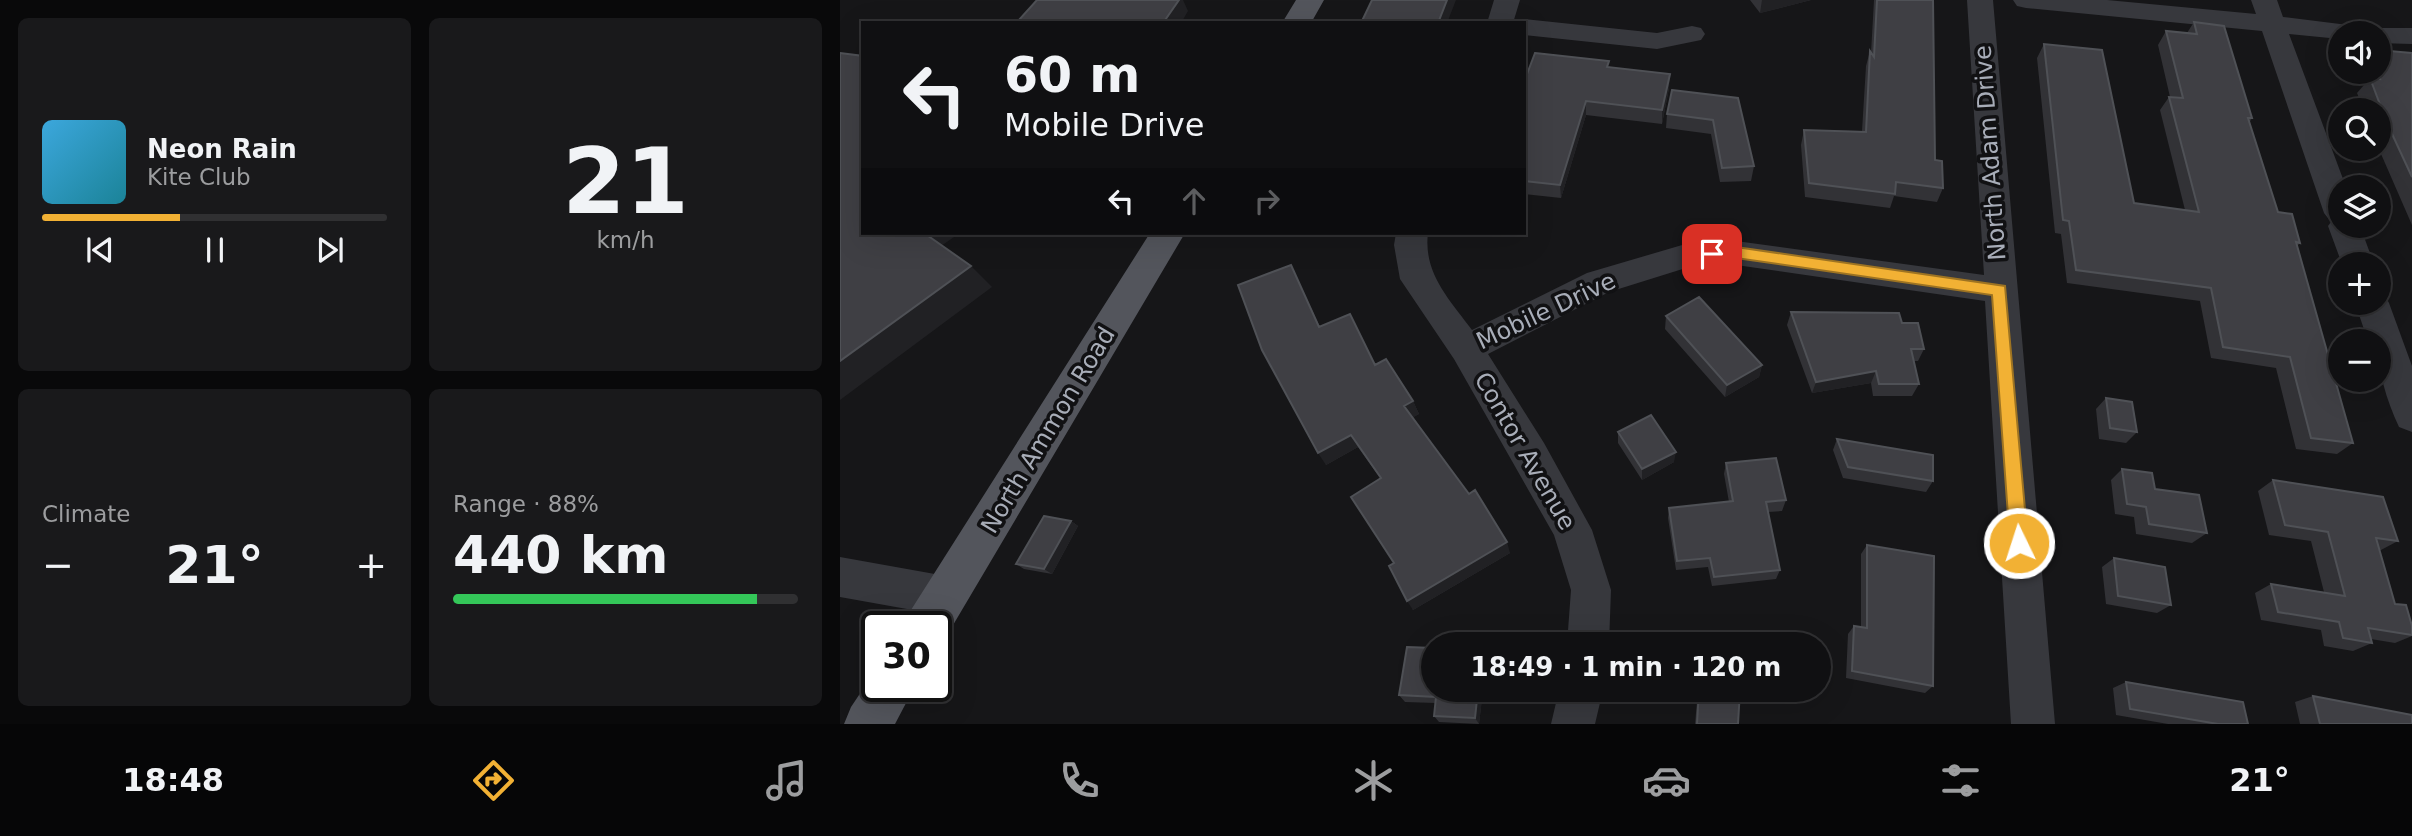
<!DOCTYPE html>
<meta charset="utf-8">
<style>
:root{--surface:#101012;--page:#19191b;--text:#f1f3f6;--muted:#9c9d9f;--line:#303032;--accent:#f2b134}
body{margin:0;font-family:"DejaVu Sans",sans-serif;background:var(--page);color:var(--text);height:100vh;display:flex;flex-direction:column;font-size:26px;white-space:nowrap}
*{box-sizing:border-box;margin:0}
p{font-size:23px;color:var(--muted)}
.icon{flex:none;width:38px;height:38px;fill:none;stroke:currentColor;stroke-width:2;stroke-linecap:round;stroke-linejoin:round}
.map{position:relative;flex:1;overflow:hidden}
.details{display:flex;flex-direction:column;gap:18px;padding:18px;background:#09090a;width:840px}
.details>*{flex:none}
.top-card{position:absolute;left:21px;top:21px;width:665px;height:214px;border-radius:0px;box-shadow:0 7px 28px #0002,0 0 0 2px var(--line);background:#101012;color:var(--text);overflow:hidden}
.fabs{position:absolute;left:1488px;top:21px;display:grid;gap:14px}
.fabs a{display:grid;place-items:center;width:63px;height:63px;border-radius:50%;background:var(--surface);box-shadow:0 7px 28px #0002,0 0 0 2px var(--line);font-size:35px}
.speed{position:absolute;left:21px;top:611px;display:flex;gap:14px;font-size:35px;font-weight:700;text-align:center}
.speed>*{display:grid;place-content:center;width:91px;height:91px;border-radius:50%;background:var(--surface);box-shadow:0 7px 28px #0002,0 0 0 2px var(--line);line-height:1}
.speed .limit{border:4px solid #111;border-radius:10px;background:#fff;color:#111}
.pin{position:absolute;display:grid;place-items:center;width:60px;height:60px;color:#fff;margin:-30px;border-radius:14px;box-shadow:0 4px 10px #0006}
.me{position:absolute;width:77px;margin:-38px;rotate:356deg;stroke-linejoin:round;filter:drop-shadow(0 0 5px #0008)}
.turn{display:flex;align-items:center;gap:24px;height:147px;padding:0 28px;font-size:32px}
.turn .icon{width:91px;height:91px;stroke-width:2.5}
.turn b{display:block;font-size:49px;line-height:60px}
.lanes{display:flex;align-items:center;height:66px;padding:0 28px;background:#0003;justify-content:center;gap:35px;direction:ltr}
.lanes .off{opacity:.35}
.big{font-size:52px;font-weight:700;line-height:1.1}
.details .tile{flex:1;display:flex;flex-direction:column;justify-content:center;gap:10px;min-width:0;padding:0 24px;border-radius:10px;background:var(--page)}
.details .dial{align-items:center;gap:0}
.dial b{font-size:91px;line-height:1}
.song{display:flex;align-items:center;gap:21px}
.cover{width:84px;height:84px;border-radius:10px;background:linear-gradient(135deg,hsl(200 70% 55%),hsl(190 70% 35%))}
.played{height:7px;border-radius:4px;background:linear-gradient(90deg,var(--accent) 40%,var(--line) 40%)}
.keys{display:flex;justify-content:space-around;direction:ltr}
.heat{display:flex;justify-content:space-between;align-items:center;font-size:38px;direction:ltr}
.charge{height:10px;border-radius:5px;background:linear-gradient(90deg,#34c759 88%,var(--line) 0)}
.details .tiles{flex:1;display:grid;gap:18px;grid-template-columns:repeat(2,1fr)}
.trip{position:absolute;left:581px;top:632px;width:410px;height:70px;border-radius:35px;background:var(--surface);box-shadow:0 7px 28px #0002,0 0 0 2px var(--line);font-weight:700;line-height:70px;text-align:center}
.menu{display:flex;height:112px;justify-content:space-around;align-items:center;background:#060607;color:var(--muted)}
.menu .icon{width:49px;height:49px}
.menu .current{color:var(--accent)}
.menu b{font-size:32px;color:var(--text)}
main{display:flex;flex:1;min-height:0}
.map>svg:first-child{display:block}
</style>
<main>
<section class="details">
<div class="tiles">
<div class="tile">
<div class="song"><i class="cover"></i><div><b>Neon Rain</b><p>Kite Club</p></div></div>
<div class="played"></div>
<div class="keys"><svg class="icon" aria-label="previous" viewBox="0 0 24 24"><path d="M18 5L8 12l10 7zM5 5v14"/></svg><svg class="icon" aria-label="pause" viewBox="0 0 24 24"><path d="M8 5v14M16 5v14"/></svg><svg class="icon" aria-label="next" viewBox="0 0 24 24"><path d="M6 5l10 7-10 7zM19 5v14"/></svg></div>
</div>
<div class="tile dial"><b>21</b><p>km/h</p></div>
<div class="tile"><p>Climate</p>
<div class="heat"><a>−</a><b class="big">21°</b><a>+</a></div>
</div>
<div class="tile"><p>Range · 88%</p><b class="big">440 km</b><div class="charge"></div></div>
</div>
</section>
<div class="map">
<svg width="1572" height="724" viewBox="0 0 1572 724">
<rect width="100%" height="100%" fill="#161618"/>
<g fill="none" stroke-linecap="round" stroke-linejoin="round">
<path fill="#37383d" fill-rule="evenodd" d="M654,0H680L673,23H647Z
M1127,0H1153L1215,724H1171L1145,301L896,265L849,267L769,292L648,354L704,443L752,530L771,590L769,644H727L731,590L714,535L614,359L560,279L554,245L556,233H588C583,273 609,299 632,330L747,273L849,243L896,241L1144,275Z
M1173,0H1267L1416,14L1411,0H1437L1443,17L1532,28H1572V44L1538,43V33H1500V39L1449,34L1506,187H1500V226H1520L1534,264H1502L1488,226L1491,222L1484,213L1422,31L1186,8L1177,6Z
M684,19L817,33L852,26L861,28L865,34L861,40L817,49L684,35V23H674Z
M1538,292L1544,294L1549,303L1572,366V432L1559,427C1546,399 1538,372 1538,341H1528L1515,303H1538Z
M0,557L106,576L121,582L127,596L121,610L106,616L0,597Z
M719,690H763L755,724H711Z"/>
<path fill="#53555c" fill-rule="evenodd" d="M456,0H484L471,23H442Z
M310,233H345L103,642L96,645V626H64L71,610Z
M37,668V686H75L55,724H4L11,707Z"/>
</g>
<path fill="#323236" d="M910,0H971L920,13Z
M1034,0H1093L1095,160L1103,188L1097,202L1054,196L1050,208L965,197L961,145L964,130L1022,131L1026,66L1030,51L1031,53Z
M1354,22L1412,118L1409,123L1438,212L1460,243L1457,246L1513,443L1497,454L1456,449L1436,368L1371,358L1360,301L1227,283L1221,234L1215,233L1197,58L1204,44L1294,203L1345,210L1320,110L1329,97H1330L1318,45L1326,31L1347,33Z
M1572,53V225L1538,147V110H1524L1517,93L1524,85L1518,72H1538Z
M769,67L829,88L822,124L746,115L721,198L684,194V82Z
M898,98L914,166L911,181L880,182L871,134L826,128L827,114Z
M451,265L480,327L535,365L573,401L579,414L573,417L670,553L573,610L554,564L540,478L518,447L486,465Z
M951,312L1062,323L1084,349L1078,361H1074L1079,384L1072,396H1033L1031,383L972,393L947,325Z
M826,316L922,365L919,377L885,397L825,329Z
M1266,398L1297,432L1286,443L1259,439L1256,409Z
M778,432L834,462L802,480L778,443Z
M997,439L1093,481L1086,492L1003,478L993,450Z
M886,463L946,500L942,511L928,512L940,570L936,579L872,586L868,567L836,570L828,518L829,508L889,502L884,474Z
M1282,469L1315,489L1367,533L1352,543L1296,534L1294,517L1275,514L1271,480Z
M1433,480L1558,541L1539,551L1555,604L1572,626V636L1555,643L1531,639L1532,643L1513,651L1484,646L1481,630L1421,620L1415,593L1431,584L1484,592L1471,541L1429,535L1418,491Z
M231,521L238,526L212,574L184,569L176,564Z
M1027,545L1093,686L1085,693L1006,678L1008,634L1014,626L1021,627V554Z
M1274,558L1331,605L1317,613L1266,604L1262,567Z
M1286,682L1408,724H1328L1276,715L1273,688Z
M643,690L639,724L599,722L594,716L596,703L565,702L559,695Z
M858,690H900L898,724H855Z
M1473,696L1572,724H1460L1455,702Z"/>
<path fill="#212124" d="M339,0H343L348,11L341,23H323Z
M607,0H616L607,23H598Z
M922,0H971L920,13Z
M830,74L829,88L822,124V110Z
M746,101V115L721,198L720,185Z
M82,233H120L98,248Z
M131,266L152,287L0,400V361Z
M922,365L919,377L885,397L887,385Z
M1036,371L1031,383L972,393L976,382Z
M573,401L579,414L570,419L564,406Z
M511,435L518,447L486,465L478,453Z
M836,452L834,462L802,480V469Z
M231,521L238,526L212,574L204,569Z
M667,542L670,553L573,610L567,601Z
M638,690H643L639,724L635,718Z"/>
<path fill="#3f3f44" stroke="#4f5156" stroke-width="2" d="M197,0H339L323,23H192L178,21Z
M532,0H607L598,23H521Z
M1037,0H1093L1095,160L1102,161L1103,188L1056,182L1055,194L969,183L964,130L1026,132L1030,51L1034,57Z
M1354,22L1384,26L1412,118H1408L1438,212L1452,214L1460,243L1456,242L1513,443L1471,438L1450,357L1383,347L1371,288L1236,270L1229,221L1223,220L1204,44L1262,50L1294,203L1359,212L1329,97L1343,98L1326,31L1357,34Z
M1538,50L1572,53V177L1547,123L1530,78L1540,79L1537,72H1538Z
M0,53L23,56V233H84L131,266L0,361Z
M695,53L769,61L767,67L830,74L822,110L746,101L720,185L684,181V82Z
M832,90L898,98L914,166L882,168L873,120L827,114Z
M451,265L479,327L510,314L535,365L546,359L573,401L564,406L629,494L635,490L667,542L567,601L549,566L554,563L511,497L541,478L511,435L478,453L422,350L398,285Z
M859,297L922,365L887,385L826,316Z
M951,312L1059,313L1062,323H1078L1084,349H1071L1079,384H1039L1036,371L976,382Z
M1266,398L1292,402L1297,432L1270,428Z
M811,415L836,452L802,469L778,432Z
M997,439L1093,455V481L1008,467Z
M936,458L946,500L926,502L940,570L874,577L870,558L837,561L829,508L893,501L886,463Z
M1282,469L1312,473L1315,489L1359,495L1367,533L1309,524L1306,507L1287,504Z
M1433,480L1543,497L1558,541L1536,538L1555,604L1566,605L1572,626V635L1528,628L1532,643L1503,638L1499,622L1438,612L1431,584L1505,596L1488,532L1445,525Z
M204,516L231,521L204,569L176,564Z
M1027,545L1094,556L1093,686L1012,671L1014,626L1027,628Z
M1274,558L1325,567L1331,605L1278,596Z
M835,631L944,644H834Z
M567,647L593,648V690H638L635,718L594,716L596,697L559,695Z
M1286,682L1403,702L1408,724H1378L1290,709Z
M859,690H900L898,724H857Z
M1473,696L1572,715V724H1480Z"/>
<path fill="#f2b134" stroke="#9d7322" stroke-width="2" d="M896,247L1165,286L1188,543L1186,549L1179,552L1173,549L1170,543L1152,295L896,258L872,260L865,254L872,248Z"/>
<g text-anchor="middle" dominant-baseline="central" stroke-width="7" stroke-linejoin="round" paint-order="stroke">
<g font-size="24" fill="#a8adb8" stroke="#111113">
<text transform="translate(1150 153) rotate(-94)">North Adam Drive</text>
<text transform="translate(706 311) rotate(-25)">Mobile Drive</text>
<text transform="translate(208 430) rotate(-59)">North Ammon Road</text>
<text transform="translate(685 451) rotate(60)">Contor Avenue</text>
</g>
</g>
</svg>
<div class="fabs">
<a><svg class="icon" aria-label="sound" viewBox="0 0 24 24"><path d="M4 9h4l5-4v14l-5-4H4zM17 9q2 3 0 6"/></svg></a>
<a><svg class="icon" aria-label="search" viewBox="0 0 24 24"><circle cx="10" cy="10" r="6"/><path d="M15 15l6 6"/></svg></a>
<a><svg class="icon" aria-label="layers" viewBox="0 0 24 24"><path d="M12 4l9 5-9 5-9-5zM3 14l9 5 9-5"/></svg></a>
<a>+</a>
<a>−</a>
</div>
<div class="speed"><div class="limit">30</div></div>
<div class="pin" style="left:872px;top:254px;background:#d93025"><svg class="icon" aria-label="arrive" viewBox="0 0 24 24"><path d="M6 21V4h12l-3 4 3 4H6"/></svg></div>
<svg class="me" style="left:1179px;top:543px" viewBox="-20 -20 40 40"><circle r="17" fill="#f2b134" stroke="#fff" stroke-width="3"/><path d="M0-11L8 9 0 5-8 9z" fill="#fff"/></svg>
<div class="trip">18:49 · 1 min · 120 m</div>
<div class="top-card">
<div class="turn"><svg class="icon" aria-label="left" viewBox="0 0 24 24"><path d="M17 20v-9H6M10 6l-5 5 5 5"/></svg><div><b>60 m</b>Mobile Drive</div></div>
<div class="lanes"><svg class="icon" aria-label="left" viewBox="0 0 24 24"><path d="M17 20v-9H6M10 6l-5 5 5 5"/></svg><svg class="icon off" aria-label="ahead" viewBox="0 0 24 24"><path d="M12 20V5M6 11l6-6 6 6"/></svg><svg class="icon off" aria-label="right" viewBox="0 0 24 24"><path d="M7 20v-9h11M14 6l5 5-5 5"/></svg></div>
</div>
</div>
</main>
<nav class="menu">
<b>18:48</b>
<svg class="icon current" aria-label="directions" viewBox="0 0 24 24"><path d="M12 3l9 9-9 9-9-9zM9 14v-3h6M13 9l2 2-2 2"/></svg>
<svg class="icon" aria-label="music" viewBox="0 0 24 24"><path d="M9 18V5l10-2v13"/><circle cx="6" cy="18" r="3"/><circle cx="16" cy="16" r="3"/></svg>
<svg class="icon" aria-label="phone" viewBox="0 0 24 24"><path d="M5 4h4l2 5-3 2q2 4 5 5l2-3 5 2v4C11 20 4 13 5 4z"/></svg>
<svg class="icon" aria-label="climate" viewBox="0 0 24 24"><path d="M12 3v18M4 7l16 10M4 17L20 7"/></svg>
<svg class="icon" aria-label="car" viewBox="0 0 24 24"><path d="M5 17H2v-5l4-1 3-4h7l3 4 3 1v5h-3M9 17h6M6 11h13"/><circle cx="7" cy="17" r="2"/><circle cx="17" cy="17" r="2"/></svg>
<svg class="icon" aria-label="filters" viewBox="0 0 24 24"><path d="M4 7h16M4 17h16"/><circle cx="9" cy="7" r="2"/><circle cx="15" cy="17" r="2"/></svg>
<b>21°</b>
</nav>
